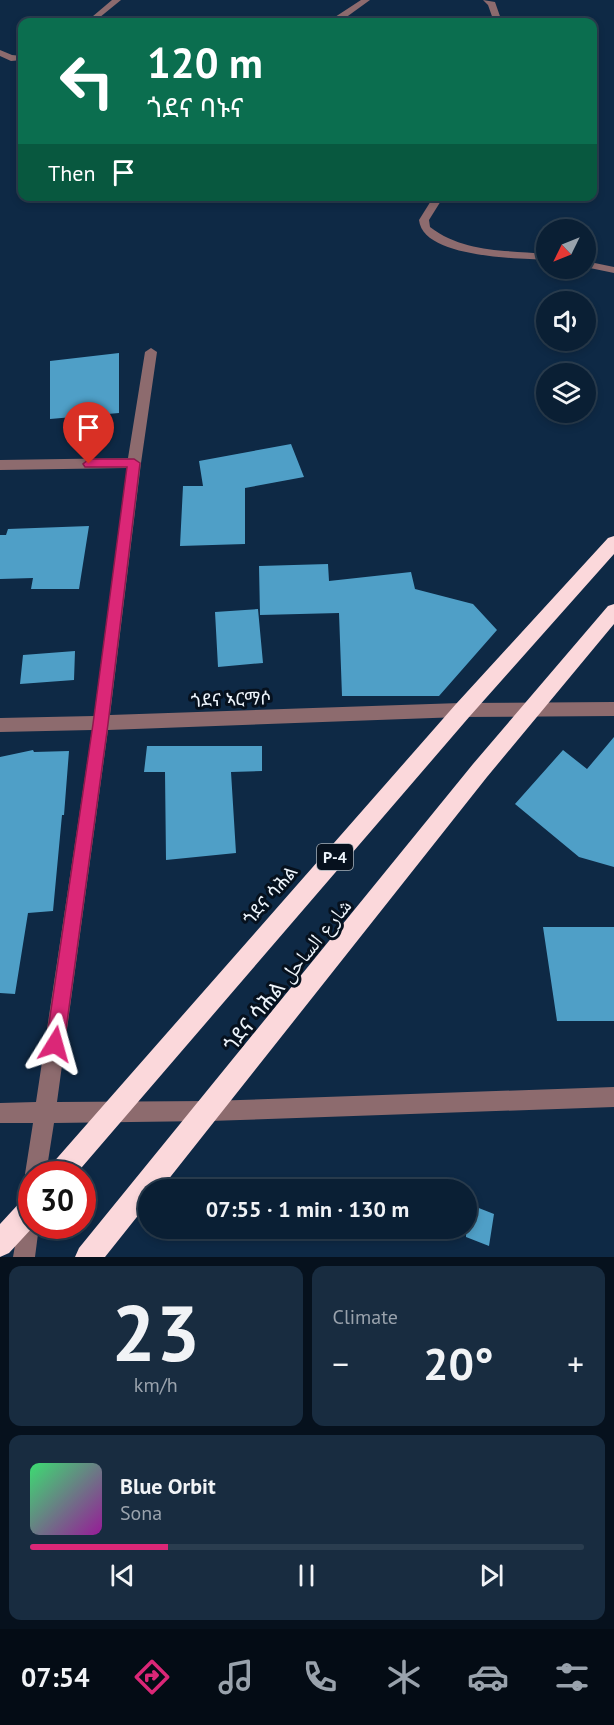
<!DOCTYPE html>
<meta charset="utf-8">
<style>
:root{--surface:#0a1f34;--page:#182c40;--text:#f1f3f6;--muted:#99a2ac;--line:#2a3d4f;--accent:#db2777}
body{margin:0;font-family:"PT Sans","Noto Naskh Arabic","Noto Sans Ethiopic",sans-serif;background:var(--page);color:var(--text);height:100vh;display:flex;flex-direction:column;font-size:22px;white-space:nowrap}
*{box-sizing:border-box;margin:0}
p{font-size:20px;color:var(--muted)}
.icon{flex:none;width:33px;height:33px;fill:none;stroke:currentColor;stroke-width:2;stroke-linecap:round;stroke-linejoin:round}
.map{position:relative;height:1257px;overflow:hidden}
.side{display:flex;flex-direction:column;gap:9px;padding:9px;background:#06111d;flex:1}
.side>*{flex:none}
.top-card{position:absolute;left:18px;top:18px;width:579px;height:183px;border-radius:12px;box-shadow:0 3px 9px #0003,0 0 0 2px var(--line);background:#0b6e4f;color:#fff;overflow:hidden}
.needle{width:39px;rotate:227deg}
.buttons{position:absolute;left:536px;top:219px;display:grid;gap:12px}
.buttons a{display:grid;place-items:center;width:60px;height:60px;border-radius:50%;background:var(--surface);box-shadow:0 3px 9px #0003,0 0 0 2px var(--line);font-size:30px}
.speed{position:absolute;left:18px;top:1161px;display:flex;gap:12px;font-size:30px;font-weight:700;text-align:center}
.speed>*{display:grid;place-content:center;width:78px;height:78px;border-radius:50%;background:var(--surface);box-shadow:0 3px 9px #0003,0 0 0 2px var(--line);line-height:1}
.speed .limit{border:9px solid #d22;background:#fff;color:#111}
.pin{position:absolute;display:grid;place-items:center;width:51px;height:51px;color:#fff;margin:-62px -26px;border-radius:50% 50% 50% 0;rotate:-45deg;box-shadow:0 0 6px #0007}
.pin .icon{rotate:45deg}
.me{position:absolute;width:66px;margin:-33px;rotate:8deg;stroke-linejoin:round;filter:drop-shadow(0 0 4px #0008)}
.turn{display:flex;align-items:center;gap:21px;height:126px;padding:0 30px;font-size:27px}
.turn .icon{width:78px;height:78px;stroke-width:2.5}
.turn b{display:block;font-size:42px;line-height:51px}
.then{display:flex;align-items:center;height:57px;padding:0 30px;background:#0003;gap:12px;font-size:22px}
.big{font-size:45px;font-weight:700;line-height:1.1}
.side .widget{flex:1;display:flex;flex-direction:column;justify-content:center;gap:9px;min-width:0;padding:0 21px;border-radius:12px;background:var(--page)}
.side .dial{align-items:center;gap:0}
.dial b{font-size:78px;line-height:1}
.song{display:flex;align-items:center;gap:18px}
.cover{width:72px;height:72px;border-radius:9px;background:linear-gradient(135deg,hsl(140 70% 55%),hsl(300 70% 35%))}
.played{height:6px;border-radius:3px;background:linear-gradient(90deg,var(--accent) 25%,var(--line) 25%)}
.keys{display:flex;justify-content:space-around;direction:ltr}
.heat{display:flex;justify-content:space-between;align-items:center;font-size:33px;direction:ltr}
.side .tiles{flex:1;display:grid;gap:9px;grid-template-columns:1fr 1fr}
.widget:last-child{grid-column:span 2}
.trip{position:absolute;left:138px;top:1179px;width:339px;height:60px;border-radius:30px;background:var(--surface);box-shadow:0 3px 9px #0003,0 0 0 2px var(--line);font-weight:700;line-height:60px;text-align:center}
.menu{display:flex;height:96px;justify-content:space-around;align-items:center;background:#040c15;color:var(--muted)}
.menu .icon{width:42px;height:42px}
.menu .selected{color:var(--accent)}
.menu b{font-size:27px;color:var(--text)}
.map>svg:first-child{display:block}
</style>
<div class="map">
<svg width="614" height="1257" viewBox="0 0 614 1257">
<rect width="100%" height="100%" fill="#0e2945"/>
<path fill="#4f9fc7" d="M119,353V413L50,419V361Z
M291,444L304,477L245,488V544L180,546L183,486H203L199,461Z
M89,526L79,589H31L33,578L0,579V535H6L8,529Z
M328,564L329,581L411,572L415,589L473,604L497,630L439,696H342L339,613L260,615L259,566Z
M258,609L263,663L218,667L215,612Z
M75,651L74,680L20,684L23,655Z
M614,737V867L579,857L515,804L563,750L587,769Z
M147,746H262V771L231,772L236,853L166,860L165,772H144Z
M33,750L34,752L69,751L64,815H62L53,911L28,913L15,994L0,993V757Z
M543,927H614V1021H557Z
M466,1203L494,1214L489,1246L466,1237Z"/>
<g fill="none" stroke-linecap="round" stroke-linejoin="round">
<path fill="#8d6b6e" fill-rule="evenodd" d="M112,0H121L94,22H86Z
M361,0H370L341,21H335V17Z
M483,0L495,2L502,22H494L488,5Z
M0,50L12,55L22,56V60L11,61L0,56Z
M434,196H444L429,220L430,227C464,253 505,250 546,254V260C517,258 423,258 419,220Z
M585,261L614,267V273L585,267Z
M151,348L157,352L141,463L110,715L460,703L614,702V716L460,717L108,730L57,1102L209,1101L614,1087V1107L209,1121L54,1123L46,1174H32V1183L29,1181L25,1174L33,1123H0V1103L36,1102L92,730L0,732V718L94,716L127,468L0,470V460L128,458L145,352Z
M30,1203L32,1226H39L35,1257H13L22,1206Z"/>
<path fill="#fbd8db" fill-rule="evenodd" d="M614,536V554L470,716L76,1174H48L51,1165L456,704L608,538Z
M614,604V624L487,777L160,1190H148V1203L105,1257H75L79,1248L473,764L608,606Z
M32,1195V1226H34L9,1253L0,1257V1224L23,1199Z"/>
</g>
<path fill="#db2777" stroke="#8e194d" stroke-width="1.5" d="M89,459H134L140,463L108,724L64,1044L62,1050L55,1053L49,1050L46,1044L93,724L127,467H85L83,464Z"/>
<g text-anchor="middle" dominant-baseline="central" stroke-width="6" stroke-linejoin="round" paint-order="stroke">
<rect fill="#06111e" stroke="#a8b1b9" stroke-width="1.5" x="317" y="844" width="36" height="26" rx="4.5"/>
<g font-size="16" font-weight="bold" fill="#eef5fc">
<text x="335" y="857">P-4</text>
</g>
<g font-size="18" fill="#eef5fc" stroke="#06111e">
<text transform="translate(231 699) rotate(-2)">ጎደና ኣርማሶ</text>
<text transform="translate(270 895) rotate(-49)">ጎደና ሳሕል</text>
</g>
<g font-size="21" fill="#eef5fc" stroke="#06111e">
<text transform="translate(287 975) rotate(-51)">ጎደና ሳሕል شارع الساحل</text>
</g>
</g>
</svg>
<div class="buttons">
<a><svg class="needle" viewBox="-14 -14 28 28"><path d="M0-13l5 13h-10z" fill="#e53935"/><path d="M0 13l5-13h-10z" fill="#99a2ac"/></svg></a>
<a><svg class="icon" aria-label="sound" viewBox="0 0 24 24"><path d="M4 9h4l5-4v14l-5-4H4zM17 9q2 3 0 6"/></svg></a>
<a><svg class="icon" aria-label="layers" viewBox="0 0 24 24"><path d="M12 4l9 5-9 5-9-5zM3 14l9 5 9-5"/></svg></a>
</div>
<div class="speed"><div class="limit">30</div></div>
<div class="pin" style="left:89px;top:464px;background:#d93025"><svg class="icon" aria-label="arrive" viewBox="0 0 24 24"><path d="M6 21V4h12l-3 4 3 4H6"/></svg></div>
<svg class="me" style="left:55px;top:1044px" viewBox="-20 -20 40 40"><path d="M0-17L14 15 0 8-14 15z" fill="#db2777" stroke="#fff" stroke-width="4"/></svg>
<div class="trip">07:55 · 1 min · 130 m</div>
<div class="top-card">
<div class="turn"><svg class="icon" aria-label="left" viewBox="0 0 24 24"><path d="M17 20v-9H6M10 6l-5 5 5 5"/></svg><div><b>120 m</b>ጎደና ባኑና</div></div>
<div class="then">Then<svg class="icon" aria-label="arrive" viewBox="0 0 24 24"><path d="M6 21V4h12l-3 4 3 4H6"/></svg></div>
</div>
</div>
<section class="side">
<div class="tiles">
<div class="widget dial"><b>23</b><p>km/h</p></div>
<div class="widget"><p>Climate</p>
<div class="heat"><a>−</a><b class="big">20°</b><a>+</a></div>
</div>
<div class="widget">
<div class="song"><i class="cover"></i><div><b>Blue Orbit</b><p>Sona</p></div></div>
<div class="played"></div>
<div class="keys"><svg class="icon" aria-label="previous" viewBox="0 0 24 24"><path d="M18 5L8 12l10 7zM5 5v14"/></svg><svg class="icon" aria-label="pause" viewBox="0 0 24 24"><path d="M8 5v14M16 5v14"/></svg><svg class="icon" aria-label="next" viewBox="0 0 24 24"><path d="M6 5l10 7-10 7zM19 5v14"/></svg></div>
</div>
</div>
</section>
<nav class="menu">
<b>07:54</b>
<svg class="icon selected" aria-label="directions" viewBox="0 0 24 24"><path d="M12 3l9 9-9 9-9-9zM9 14v-3h6M13 9l2 2-2 2"/></svg>
<svg class="icon" aria-label="music" viewBox="0 0 24 24"><path d="M9 18V5l10-2v13"/><circle cx="6" cy="18" r="3"/><circle cx="16" cy="16" r="3"/></svg>
<svg class="icon" aria-label="phone" viewBox="0 0 24 24"><path d="M5 4h4l2 5-3 2q2 4 5 5l2-3 5 2v4C11 20 4 13 5 4z"/></svg>
<svg class="icon" aria-label="climate" viewBox="0 0 24 24"><path d="M12 3v18M4 7l16 10M4 17L20 7"/></svg>
<svg class="icon" aria-label="car" viewBox="0 0 24 24"><path d="M5 17H2v-5l4-1 3-4h7l3 4 3 1v5h-3M9 17h6M6 11h13"/><circle cx="7" cy="17" r="2"/><circle cx="17" cy="17" r="2"/></svg>
<svg class="icon" aria-label="filters" viewBox="0 0 24 24"><path d="M4 7h16M4 17h16"/><circle cx="9" cy="7" r="2"/><circle cx="15" cy="17" r="2"/></svg>
</nav>
